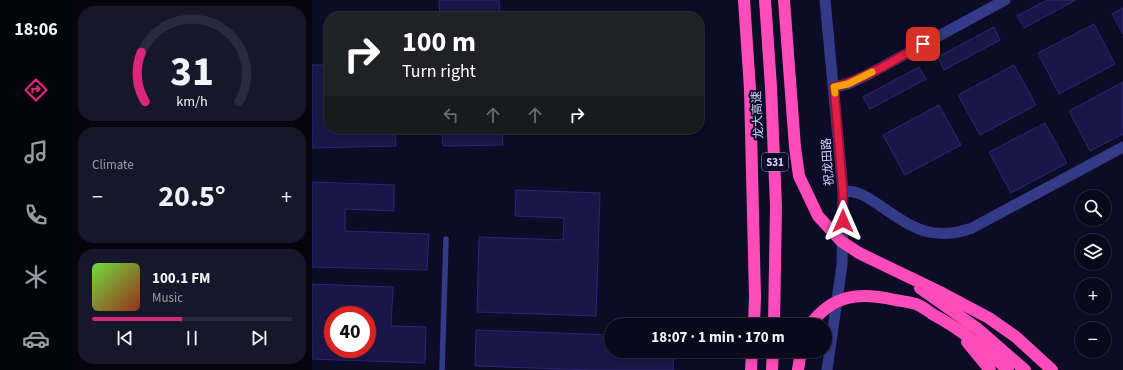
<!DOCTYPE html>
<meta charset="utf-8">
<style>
:root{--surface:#0a091c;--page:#181729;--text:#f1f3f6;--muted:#999aa3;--line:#2a2a3b;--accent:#db2777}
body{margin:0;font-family:"Source Sans 3","Noto Sans SC",sans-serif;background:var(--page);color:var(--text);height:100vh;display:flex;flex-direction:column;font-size:15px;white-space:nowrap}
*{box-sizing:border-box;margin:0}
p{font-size:13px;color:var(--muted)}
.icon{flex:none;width:22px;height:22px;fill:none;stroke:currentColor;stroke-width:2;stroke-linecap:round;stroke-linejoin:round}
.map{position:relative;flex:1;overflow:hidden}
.side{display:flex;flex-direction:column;gap:6px;padding:6px;background:#06050f;width:240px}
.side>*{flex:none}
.hud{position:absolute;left:12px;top:12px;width:380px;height:122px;border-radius:16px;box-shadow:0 2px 6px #0003,0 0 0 1px var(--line);background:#202124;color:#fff;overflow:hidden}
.buttons{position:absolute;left:763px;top:190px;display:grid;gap:8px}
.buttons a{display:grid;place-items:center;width:36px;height:36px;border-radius:50%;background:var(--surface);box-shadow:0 2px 6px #0003,0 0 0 1px var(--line);font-size:20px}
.speed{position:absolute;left:12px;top:306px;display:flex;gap:8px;font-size:20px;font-weight:700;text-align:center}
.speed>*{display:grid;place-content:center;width:52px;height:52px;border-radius:50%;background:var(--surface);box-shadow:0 2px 6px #0003,0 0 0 1px var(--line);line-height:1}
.speed .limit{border:6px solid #d22;background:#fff;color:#111}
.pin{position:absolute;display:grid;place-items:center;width:34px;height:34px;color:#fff;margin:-17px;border-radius:8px;box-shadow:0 2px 6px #0006}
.me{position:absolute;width:44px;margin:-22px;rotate:0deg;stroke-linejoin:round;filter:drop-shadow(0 0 3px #0008)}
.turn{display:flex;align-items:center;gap:14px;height:84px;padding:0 12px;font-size:18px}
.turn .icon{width:52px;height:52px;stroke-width:2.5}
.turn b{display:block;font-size:28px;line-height:34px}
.lanes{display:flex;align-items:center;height:38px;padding:0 12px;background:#0003;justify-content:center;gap:20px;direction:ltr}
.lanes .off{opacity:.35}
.big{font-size:30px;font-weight:700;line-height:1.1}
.side .card{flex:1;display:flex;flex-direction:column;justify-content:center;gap:6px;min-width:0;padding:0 14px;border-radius:16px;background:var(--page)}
.side .dial{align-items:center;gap:0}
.dial svg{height:104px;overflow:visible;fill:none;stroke:var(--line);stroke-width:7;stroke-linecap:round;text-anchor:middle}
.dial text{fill:var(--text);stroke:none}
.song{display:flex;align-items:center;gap:12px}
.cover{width:48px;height:48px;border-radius:6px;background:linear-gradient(135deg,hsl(100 70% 55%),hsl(10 70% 35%))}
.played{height:4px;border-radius:2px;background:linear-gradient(90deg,var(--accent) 45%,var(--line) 45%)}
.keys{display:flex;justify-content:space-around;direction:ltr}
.heat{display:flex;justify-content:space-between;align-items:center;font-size:22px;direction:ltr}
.trip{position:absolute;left:292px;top:318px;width:228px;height:40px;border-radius:20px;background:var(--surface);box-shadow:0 2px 6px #0003,0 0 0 1px var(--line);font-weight:700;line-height:40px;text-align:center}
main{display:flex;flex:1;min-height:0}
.tabs{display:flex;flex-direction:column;width:72px;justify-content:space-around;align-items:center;background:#04040b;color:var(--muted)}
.tabs .icon{width:28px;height:28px}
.tabs .selected{color:var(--accent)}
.tabs b{font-size:18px;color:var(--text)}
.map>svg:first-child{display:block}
</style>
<main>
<nav class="tabs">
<b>18:06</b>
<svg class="icon selected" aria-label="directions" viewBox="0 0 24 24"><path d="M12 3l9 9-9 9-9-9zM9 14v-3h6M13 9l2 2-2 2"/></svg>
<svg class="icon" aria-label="music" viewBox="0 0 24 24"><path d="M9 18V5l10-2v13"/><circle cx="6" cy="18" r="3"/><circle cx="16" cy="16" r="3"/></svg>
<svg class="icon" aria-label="phone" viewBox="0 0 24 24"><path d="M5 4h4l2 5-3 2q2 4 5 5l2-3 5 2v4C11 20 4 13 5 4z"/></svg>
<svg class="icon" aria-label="climate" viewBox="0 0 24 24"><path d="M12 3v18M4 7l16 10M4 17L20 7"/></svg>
<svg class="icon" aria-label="car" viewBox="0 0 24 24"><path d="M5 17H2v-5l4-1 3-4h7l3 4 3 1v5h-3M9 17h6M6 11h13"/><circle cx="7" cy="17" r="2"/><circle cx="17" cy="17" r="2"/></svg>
</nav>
<section class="side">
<div class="card dial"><svg viewBox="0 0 100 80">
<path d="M14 69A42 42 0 1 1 86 69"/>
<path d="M14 69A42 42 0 0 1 11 31" stroke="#db2777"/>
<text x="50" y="56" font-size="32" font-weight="700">31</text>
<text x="50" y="72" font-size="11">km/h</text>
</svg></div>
<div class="card"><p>Climate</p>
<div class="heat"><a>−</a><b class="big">20.5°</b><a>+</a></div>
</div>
<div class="card">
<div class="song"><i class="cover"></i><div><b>100.1 FM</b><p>Music</p></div></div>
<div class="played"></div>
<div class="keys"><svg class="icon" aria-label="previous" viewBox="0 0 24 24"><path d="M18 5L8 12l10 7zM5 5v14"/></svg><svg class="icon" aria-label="pause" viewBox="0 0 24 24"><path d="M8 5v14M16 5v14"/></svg><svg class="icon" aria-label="next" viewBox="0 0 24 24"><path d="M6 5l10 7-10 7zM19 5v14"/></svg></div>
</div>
</section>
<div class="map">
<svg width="811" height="370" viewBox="0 0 811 370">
<rect width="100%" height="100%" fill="#0d0c26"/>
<path fill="#1a1648" stroke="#2b2677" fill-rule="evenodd" d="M127,0H187L188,17H128Z
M735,0H764L712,28L705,16Z
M811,8V34L800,14Z
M782,24L803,64L747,94L726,53Z
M682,27L688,40L632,70L626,57Z
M0,65H17V129H83L84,146L0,148Z
M702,65L724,105L668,135L646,95Z
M607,67L614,79L558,109L551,97Z
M811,82V134L778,151L757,111Z
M627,105L649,145L593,175L571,135Z
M733,123L755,163L699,193L677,152Z
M130,129H190L191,145L131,146Z
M0,182L82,185V211L33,209V231L117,234L115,270L0,267Z
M204,190L288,193L284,316L165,312L167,237L251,240L252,218L203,216Z
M0,284L81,287L79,326L114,327L113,363L0,359ZM21,313L55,314V349H21Z
M164,330L299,335V351H362L361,370H280L163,366Z"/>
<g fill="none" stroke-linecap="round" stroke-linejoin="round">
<path stroke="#333b89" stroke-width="5.5" d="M130,370L134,239"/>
<path stroke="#333b89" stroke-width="11" d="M522,87L536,84L557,74L693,0"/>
<path stroke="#333b89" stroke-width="11" d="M513,0L531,191L530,265L515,370
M531,191C546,191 552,195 564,203C598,226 618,243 660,228L811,147"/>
<path stroke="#ff4cba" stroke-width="12" d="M432,0L438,89L443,297L442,325
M453,0L459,87L464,206L462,325
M472,0L483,147L487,176L506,216L529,241L547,253L630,293L677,318L704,337L740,370
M608,288L666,329L713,370
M498,325C521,294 547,292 583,300C589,301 597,302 604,304C610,306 616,311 622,315C650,330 673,349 696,370
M655,342L678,370
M439,370L440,351
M460,370L461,351
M486,370L489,351"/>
</g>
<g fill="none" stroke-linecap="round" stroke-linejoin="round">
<defs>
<path id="route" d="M531,221V192L522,87C554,79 582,60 611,44"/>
</defs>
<use href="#route" stroke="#92132f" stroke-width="10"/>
<use href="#route" stroke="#e11d48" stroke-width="7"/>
<path stroke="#f59e0b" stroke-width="7" d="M523,93L522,87L536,84L560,72"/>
</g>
<g text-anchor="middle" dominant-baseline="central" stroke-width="4" stroke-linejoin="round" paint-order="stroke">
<rect fill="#0d0c26" stroke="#9697be" stroke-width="1" x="450" y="153" width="26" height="18" rx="3"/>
<g font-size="11" font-weight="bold" fill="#d1d2ff">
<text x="463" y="162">S31</text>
</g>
<g font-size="12" fill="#d1d2ff" stroke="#0d0c26">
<text transform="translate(446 115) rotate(-93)">龙大高速</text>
<text transform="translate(516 162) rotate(-94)">祝龙田路</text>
</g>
</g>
</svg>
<div class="buttons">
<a><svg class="icon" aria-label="search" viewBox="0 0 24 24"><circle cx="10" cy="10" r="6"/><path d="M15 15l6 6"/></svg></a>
<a><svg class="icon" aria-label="layers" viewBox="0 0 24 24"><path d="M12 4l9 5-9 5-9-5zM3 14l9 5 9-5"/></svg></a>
<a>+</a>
<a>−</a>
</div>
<div class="speed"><div class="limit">40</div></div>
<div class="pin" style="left:611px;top:44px;background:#d93025"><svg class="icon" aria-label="arrive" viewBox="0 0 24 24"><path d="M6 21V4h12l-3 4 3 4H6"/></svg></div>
<svg class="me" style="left:531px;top:221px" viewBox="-20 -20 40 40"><path d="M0-17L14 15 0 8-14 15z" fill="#e11d48" stroke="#fff" stroke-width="4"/></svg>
<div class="trip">18:07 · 1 min · 170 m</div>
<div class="hud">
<div class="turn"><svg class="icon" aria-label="right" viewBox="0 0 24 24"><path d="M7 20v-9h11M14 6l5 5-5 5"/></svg><div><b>100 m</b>Turn right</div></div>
<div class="lanes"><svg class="icon off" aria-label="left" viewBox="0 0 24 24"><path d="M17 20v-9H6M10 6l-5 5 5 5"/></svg><svg class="icon off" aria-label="ahead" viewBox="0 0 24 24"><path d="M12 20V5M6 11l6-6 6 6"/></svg><svg class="icon off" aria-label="ahead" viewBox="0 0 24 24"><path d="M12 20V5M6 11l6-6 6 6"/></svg><svg class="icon" aria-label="right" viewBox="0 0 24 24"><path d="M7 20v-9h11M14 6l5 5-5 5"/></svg></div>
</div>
</div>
</main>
